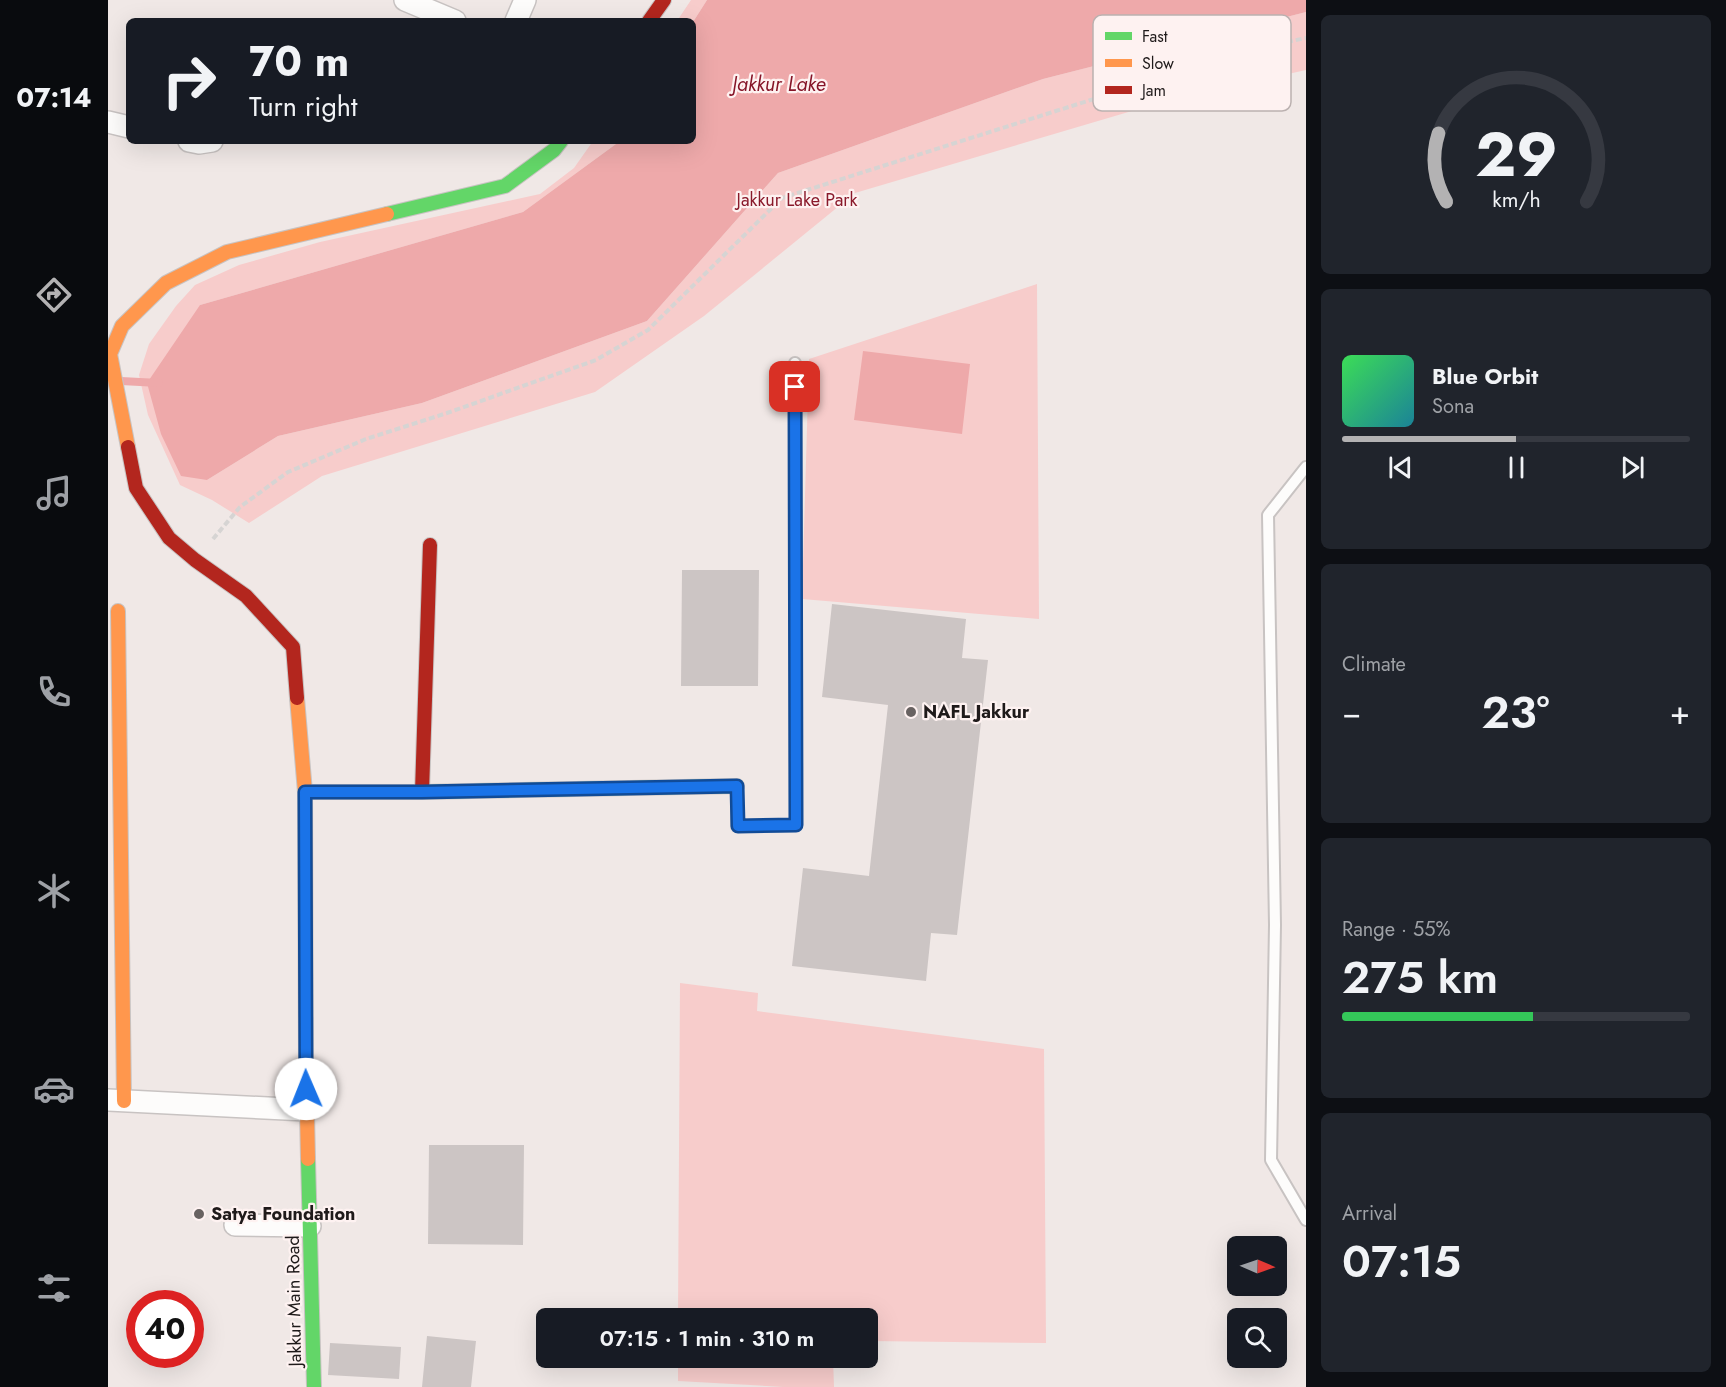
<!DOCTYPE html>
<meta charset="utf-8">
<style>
:root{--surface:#171b24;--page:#20242c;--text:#f1f3f6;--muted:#9ea1a6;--line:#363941;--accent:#b3b2b3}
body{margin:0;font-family:Jost,sans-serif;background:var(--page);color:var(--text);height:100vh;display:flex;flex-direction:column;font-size:22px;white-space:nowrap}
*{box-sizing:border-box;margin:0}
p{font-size:20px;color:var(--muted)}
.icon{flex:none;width:33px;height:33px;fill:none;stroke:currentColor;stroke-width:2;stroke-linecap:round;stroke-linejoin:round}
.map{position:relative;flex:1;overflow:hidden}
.drawer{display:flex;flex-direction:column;gap:15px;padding:15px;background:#0d0f14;width:420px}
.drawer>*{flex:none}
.hud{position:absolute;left:18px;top:18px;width:570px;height:126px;border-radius:9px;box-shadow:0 6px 24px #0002;background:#171b24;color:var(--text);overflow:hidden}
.needle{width:39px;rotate:92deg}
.controls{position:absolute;left:1119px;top:1236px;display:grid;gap:12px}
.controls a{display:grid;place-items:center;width:60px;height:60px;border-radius:9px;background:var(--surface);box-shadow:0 6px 24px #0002;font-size:30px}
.speed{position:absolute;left:18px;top:1290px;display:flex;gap:12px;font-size:30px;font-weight:700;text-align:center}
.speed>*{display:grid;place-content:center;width:78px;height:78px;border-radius:50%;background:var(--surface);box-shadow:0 6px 24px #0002;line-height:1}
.speed .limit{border:9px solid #d22;background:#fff;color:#111}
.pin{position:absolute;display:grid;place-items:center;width:51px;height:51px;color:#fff;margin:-26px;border-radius:12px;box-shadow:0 3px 9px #0006}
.me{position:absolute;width:66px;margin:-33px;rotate:359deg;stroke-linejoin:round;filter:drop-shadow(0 0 4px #0008)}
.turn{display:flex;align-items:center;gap:21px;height:126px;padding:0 24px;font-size:27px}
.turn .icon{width:78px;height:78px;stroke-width:2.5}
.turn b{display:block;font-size:42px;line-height:51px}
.big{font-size:45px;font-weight:600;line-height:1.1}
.drawer .widget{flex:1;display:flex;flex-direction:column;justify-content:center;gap:9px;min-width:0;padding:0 21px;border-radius:9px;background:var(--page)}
.drawer .dial{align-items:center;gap:0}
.dial svg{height:156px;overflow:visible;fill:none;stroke:var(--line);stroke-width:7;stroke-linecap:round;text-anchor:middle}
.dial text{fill:var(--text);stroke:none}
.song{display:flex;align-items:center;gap:18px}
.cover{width:72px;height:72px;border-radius:9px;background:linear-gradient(135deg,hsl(130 70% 55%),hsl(190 70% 35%))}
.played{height:6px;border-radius:3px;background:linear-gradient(90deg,var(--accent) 50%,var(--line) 50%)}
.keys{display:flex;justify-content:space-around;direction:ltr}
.heat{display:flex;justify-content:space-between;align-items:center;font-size:33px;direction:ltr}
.charge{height:9px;border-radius:4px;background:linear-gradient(90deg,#34c759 55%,var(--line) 0)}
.trip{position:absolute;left:428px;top:1308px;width:342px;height:60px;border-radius:9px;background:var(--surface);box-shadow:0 6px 24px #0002;font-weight:600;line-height:60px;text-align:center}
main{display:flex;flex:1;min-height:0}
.tab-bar{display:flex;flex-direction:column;width:108px;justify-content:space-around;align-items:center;background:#090b0e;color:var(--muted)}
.tab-bar .icon{width:42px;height:42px}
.tab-bar .current{color:var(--accent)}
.tab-bar b{font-size:27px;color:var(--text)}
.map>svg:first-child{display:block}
</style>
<main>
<nav class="tab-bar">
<b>07:14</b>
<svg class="icon current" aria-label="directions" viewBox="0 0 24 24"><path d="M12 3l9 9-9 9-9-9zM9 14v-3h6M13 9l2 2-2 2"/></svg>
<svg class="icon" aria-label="music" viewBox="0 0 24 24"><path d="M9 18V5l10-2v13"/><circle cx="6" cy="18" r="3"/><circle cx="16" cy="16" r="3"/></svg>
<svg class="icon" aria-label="phone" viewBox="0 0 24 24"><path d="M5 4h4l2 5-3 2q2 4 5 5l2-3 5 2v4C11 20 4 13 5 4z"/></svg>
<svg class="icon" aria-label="climate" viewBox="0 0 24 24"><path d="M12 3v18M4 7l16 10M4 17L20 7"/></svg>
<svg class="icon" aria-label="car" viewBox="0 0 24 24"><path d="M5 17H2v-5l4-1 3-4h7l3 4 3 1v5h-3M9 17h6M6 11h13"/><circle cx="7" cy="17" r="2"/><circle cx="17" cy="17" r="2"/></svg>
<svg class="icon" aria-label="filters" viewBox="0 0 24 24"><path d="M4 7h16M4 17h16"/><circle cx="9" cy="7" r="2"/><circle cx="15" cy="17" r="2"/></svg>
</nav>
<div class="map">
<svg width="1198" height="1387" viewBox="0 0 1198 1387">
<rect width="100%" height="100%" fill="#f0e8e6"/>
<path fill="#f7cccb" d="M583,0H599L585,22V21H569Z
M1198,12V70L1061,100L747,193L596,316L487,392L214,476L141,523L104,500L72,485L40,415L31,375L41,344L68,306L87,285L131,265L212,242L432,194L466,168L485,141H510L508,144L415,212L92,305L99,480L170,436L314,403L539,321L670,173L935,79Z
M929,284L931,619L694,599L701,359Z
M572,983L650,993L649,1011L936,1049L938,1343L759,1341V1318H570Z
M570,1358H725L726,1387H676L570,1381Z"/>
<path fill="#eea9aa" d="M599,0H1198V12L935,79L670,173L539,321L314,403L170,436L99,480L73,476L53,434L39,383L92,305L415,212L508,144L510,141H585V22Z
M755,351L862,364L854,434L746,420Z"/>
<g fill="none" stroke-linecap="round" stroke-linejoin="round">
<path stroke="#eea9aa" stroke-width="8" d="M13,381L51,383"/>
</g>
<path fill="#ccc5c4" d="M574,570H651L650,686H573Z
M724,604L858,619L854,658L880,660L849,935L823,933L818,981L684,966L695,868L761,876L780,705L714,697Z
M321,1145H416L415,1245L320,1244Z
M319,1336L368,1341L363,1387H314Z
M222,1343L293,1347L291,1379L220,1375Z"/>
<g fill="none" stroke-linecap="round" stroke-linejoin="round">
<defs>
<path id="lane" d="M1198,467L1160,515L1167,925L1163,1160L1198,1220
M629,789V826L688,825L687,363"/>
<path id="street" d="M297,0L347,21
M408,21L417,0
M0,122L21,127
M81,141L91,143L104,141
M0,1100L198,1110
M127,1225L202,1226"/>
<path id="fast" d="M279,214L397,186L446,150L453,141
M197,792H314L629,786
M200,1159L206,1387"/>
<path id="slow" d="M20,447L2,354L14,326L58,283L119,252L279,214
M10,611L16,1101
M189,698L197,792L198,1067L200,1159"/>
<path id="jam" d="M541,21L556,0
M20,447L28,488L61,538L87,560L138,596L185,647L189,698
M314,792L322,545"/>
</defs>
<use href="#lane" stroke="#c8c3c2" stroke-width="14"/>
<use href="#street" stroke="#c8c3c2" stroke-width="24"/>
<use href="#fast" stroke="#c8c3c2" stroke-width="16"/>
<use href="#slow" stroke="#c8c3c2" stroke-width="16"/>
<use href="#jam" stroke="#c8c3c2" stroke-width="16"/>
<path stroke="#d6d4d3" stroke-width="4" stroke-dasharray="6 3" stroke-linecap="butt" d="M105,539L132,507L180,472L258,439L339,413L488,360L540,330L674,198L1140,50L1198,38"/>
<use href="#lane" stroke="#fdfcfb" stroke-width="10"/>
<use href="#street" stroke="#fdfcfb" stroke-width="21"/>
<use href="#fast" stroke="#63d668" stroke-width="14"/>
<use href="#slow" stroke="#ff974d" stroke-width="14"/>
<use href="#jam" stroke="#b3261e" stroke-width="14"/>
</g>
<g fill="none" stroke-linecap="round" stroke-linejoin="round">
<defs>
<path id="route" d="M198,1089L197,792H314L629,786L630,826L688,825L687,387"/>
</defs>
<use href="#route" stroke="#114b97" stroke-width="15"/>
<use href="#route" stroke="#1a73e8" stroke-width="10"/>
</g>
<g fill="#686261" stroke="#fef2f1" stroke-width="2">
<circle cx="803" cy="712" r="6"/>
<circle cx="91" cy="1214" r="6"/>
</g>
<g text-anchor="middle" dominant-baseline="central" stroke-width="4.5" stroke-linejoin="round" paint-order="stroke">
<g font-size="18" fill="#8a1a2b" stroke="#fef2f1">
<text x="689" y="200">Jakkur Lake Park</text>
</g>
<g font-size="18" font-weight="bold" fill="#1f1a1a" stroke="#fef2f1" text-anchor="start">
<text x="815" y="712">NAFL Jakkur</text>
<text x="103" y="1214">Satya Foundation</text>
</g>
<g font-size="18" fill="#1f1a1a" stroke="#fef2f1">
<text transform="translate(186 1301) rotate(-91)">Jakkur Main Road</text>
</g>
<g font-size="20" font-style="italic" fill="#861528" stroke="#fef2f1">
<text x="671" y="84">Jakkur Lake</text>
</g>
</g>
<rect x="985" y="15" width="198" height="96" rx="9" fill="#fef2f1" stroke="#bbb1b0" stroke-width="1.5"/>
<rect x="997" y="32" width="27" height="8" fill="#63d668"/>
<rect x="997" y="59" width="27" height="8" fill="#ff974d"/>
<rect x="997" y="86" width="27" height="8" fill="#b3261e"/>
<g font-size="16" fill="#1f1a1a">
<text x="1034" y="42">Fast</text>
<text x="1034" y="69">Slow</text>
<text x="1034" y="96">Jam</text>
</g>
</svg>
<div class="controls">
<a><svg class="needle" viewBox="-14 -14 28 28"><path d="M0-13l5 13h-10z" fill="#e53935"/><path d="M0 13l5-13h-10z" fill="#9ea1a6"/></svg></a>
<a><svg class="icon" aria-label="search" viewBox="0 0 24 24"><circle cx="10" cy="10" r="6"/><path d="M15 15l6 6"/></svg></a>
</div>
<div class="speed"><div class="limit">40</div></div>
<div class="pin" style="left:687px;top:387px;background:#d93025"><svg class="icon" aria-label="arrive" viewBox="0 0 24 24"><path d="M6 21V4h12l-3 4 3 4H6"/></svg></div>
<svg class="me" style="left:198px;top:1089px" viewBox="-20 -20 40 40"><circle r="19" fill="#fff"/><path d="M0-13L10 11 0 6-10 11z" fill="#1a73e8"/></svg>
<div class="trip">07:15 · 1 min · 310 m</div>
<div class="hud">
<div class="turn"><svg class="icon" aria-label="right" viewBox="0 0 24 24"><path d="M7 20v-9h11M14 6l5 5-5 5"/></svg><div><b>70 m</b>Turn right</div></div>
</div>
</div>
<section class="drawer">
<div class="widget dial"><svg viewBox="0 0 100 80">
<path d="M14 69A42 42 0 1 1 86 69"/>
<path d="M14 69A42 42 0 0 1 10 34" stroke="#b3b2b3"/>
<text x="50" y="56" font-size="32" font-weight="700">29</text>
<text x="50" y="72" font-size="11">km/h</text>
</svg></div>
<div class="widget">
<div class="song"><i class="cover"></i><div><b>Blue Orbit</b><p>Sona</p></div></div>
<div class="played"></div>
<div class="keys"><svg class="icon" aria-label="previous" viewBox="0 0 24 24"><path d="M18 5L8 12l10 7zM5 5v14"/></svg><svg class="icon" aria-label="pause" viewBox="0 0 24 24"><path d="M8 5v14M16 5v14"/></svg><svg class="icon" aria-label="next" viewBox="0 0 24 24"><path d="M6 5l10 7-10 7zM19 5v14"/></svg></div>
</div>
<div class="widget"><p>Climate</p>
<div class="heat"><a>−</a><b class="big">23°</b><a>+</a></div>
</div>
<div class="widget"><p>Range · 55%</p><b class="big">275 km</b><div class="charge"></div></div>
<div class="widget"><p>Arrival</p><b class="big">07:15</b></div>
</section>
</main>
